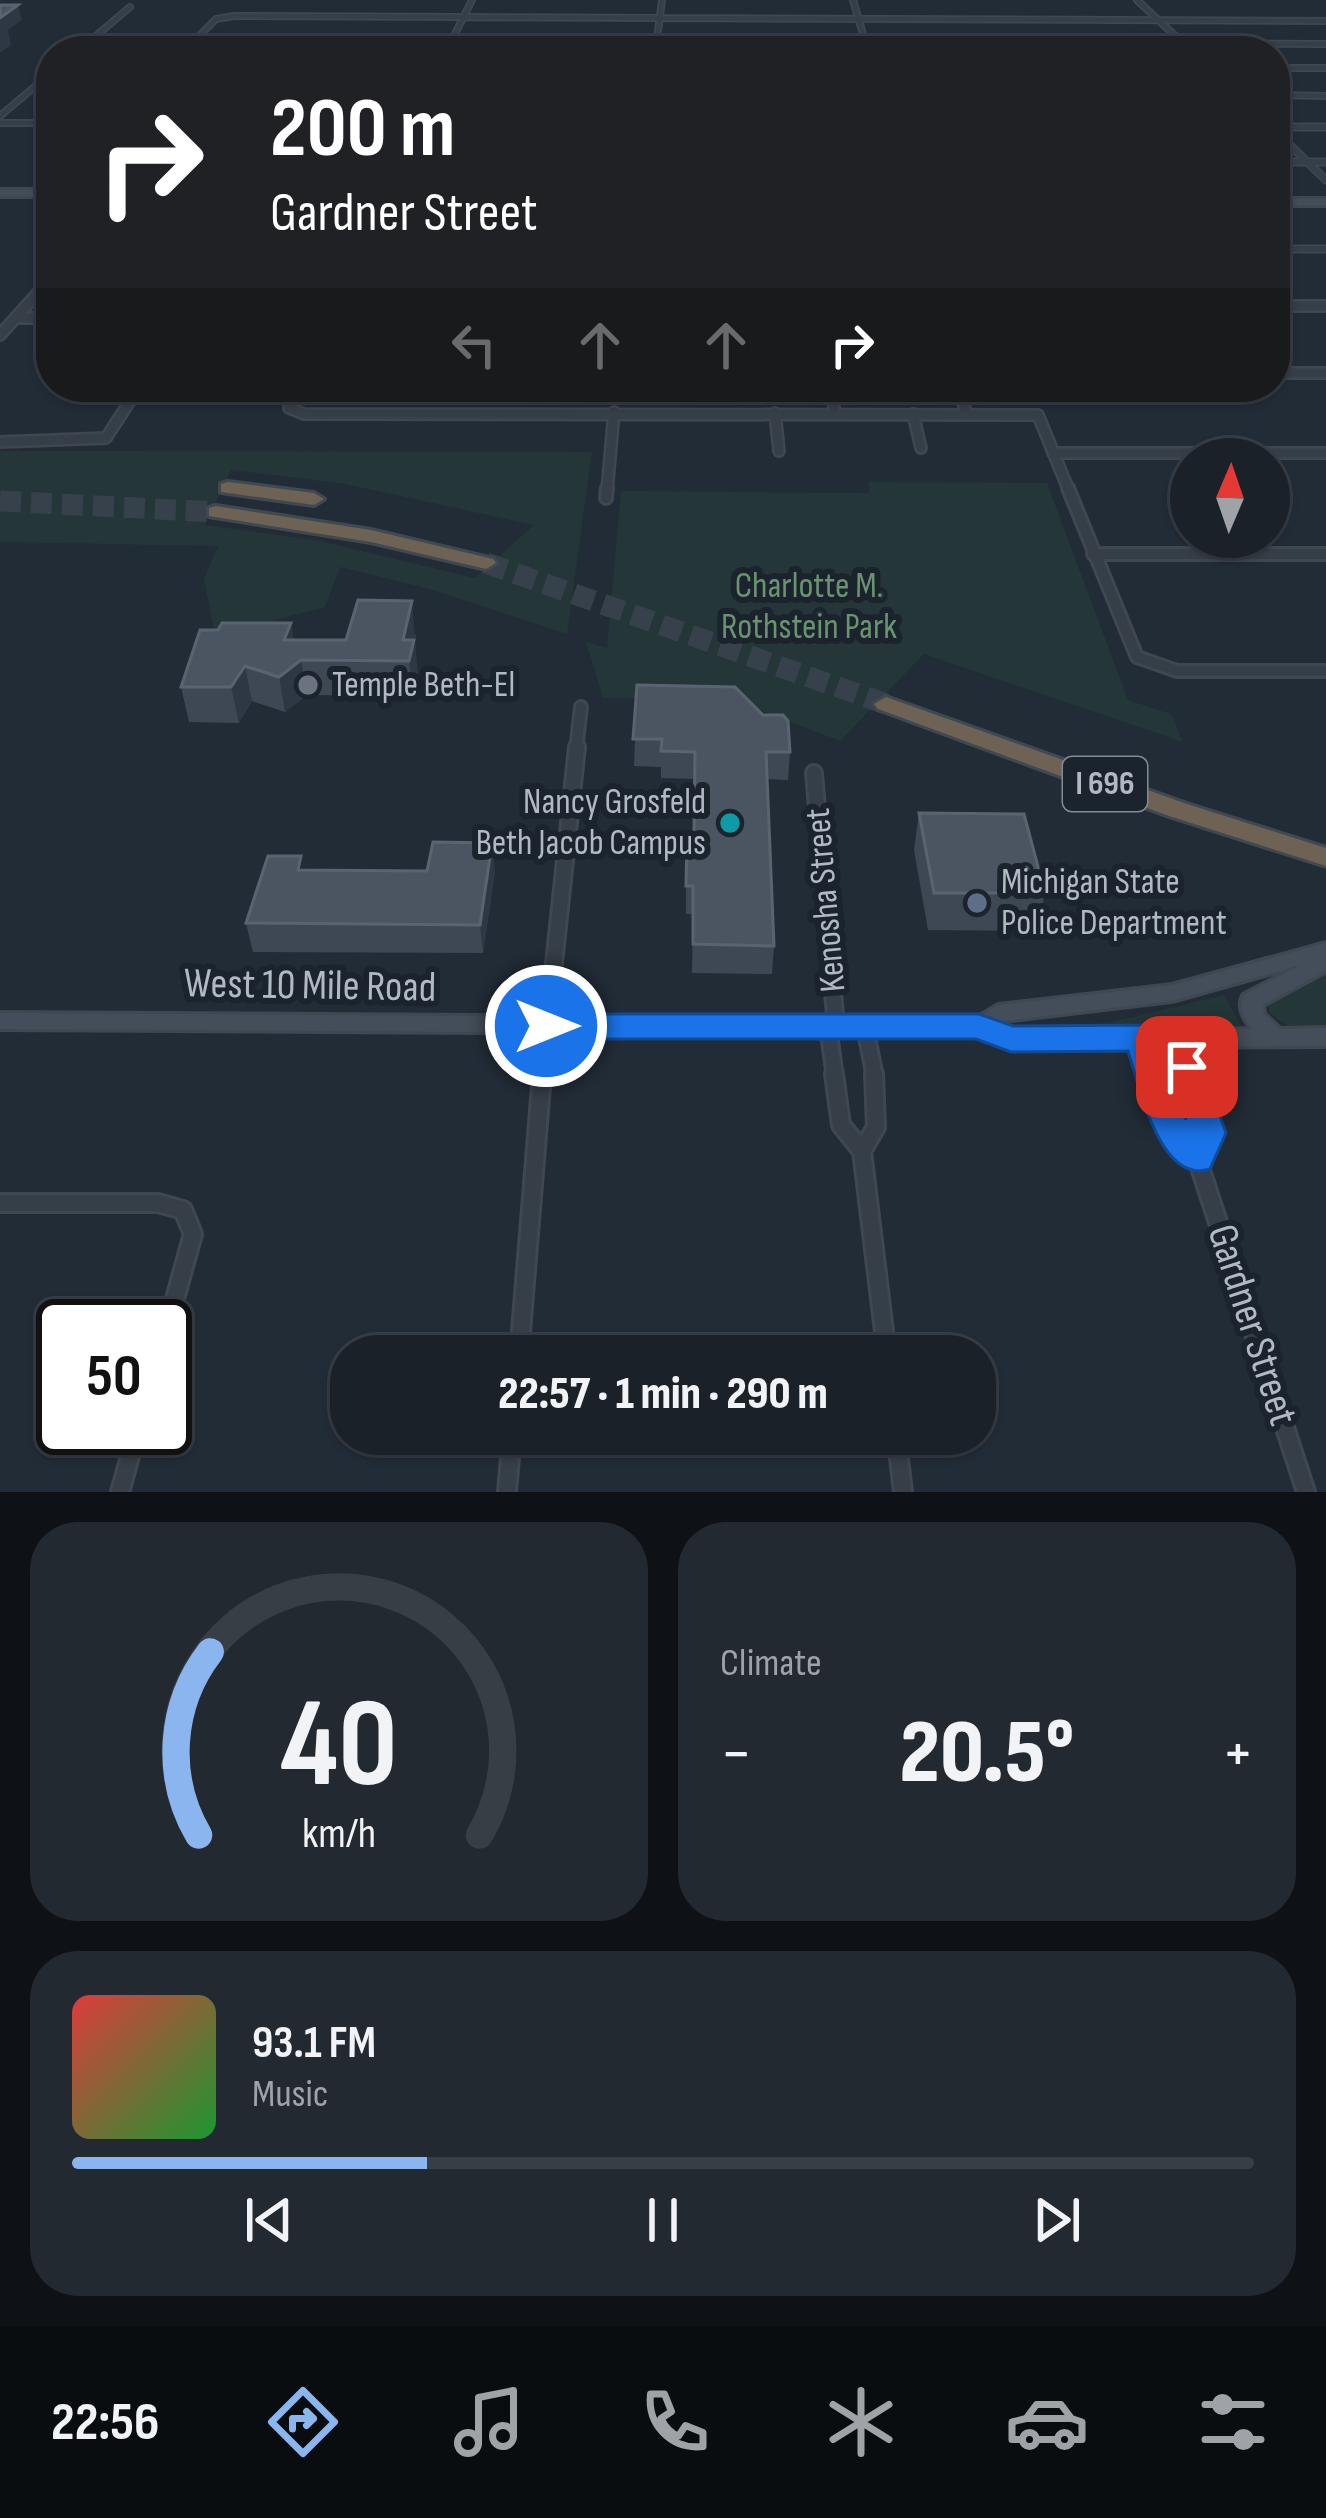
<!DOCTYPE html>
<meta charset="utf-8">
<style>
:root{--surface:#1a2129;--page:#232931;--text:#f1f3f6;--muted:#9fa3a8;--line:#383e46;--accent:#8ab5ef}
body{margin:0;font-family:"Sofia Sans Condensed",sans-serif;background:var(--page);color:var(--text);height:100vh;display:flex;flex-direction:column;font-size:45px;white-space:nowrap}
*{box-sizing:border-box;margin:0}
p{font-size:39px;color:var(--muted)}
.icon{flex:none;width:66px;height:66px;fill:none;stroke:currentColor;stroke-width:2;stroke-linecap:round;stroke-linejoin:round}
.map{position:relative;height:1492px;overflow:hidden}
.details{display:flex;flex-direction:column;gap:30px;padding:30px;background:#0e1217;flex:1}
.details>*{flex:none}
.banner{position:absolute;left:36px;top:36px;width:1254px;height:366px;border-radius:48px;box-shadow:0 3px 9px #0004,0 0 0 3px var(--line);background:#202124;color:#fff;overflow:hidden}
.needle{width:78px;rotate:2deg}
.controls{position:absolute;left:1170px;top:438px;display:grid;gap:24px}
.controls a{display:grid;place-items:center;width:120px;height:120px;border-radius:50%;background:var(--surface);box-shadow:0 3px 9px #0004,0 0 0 3px var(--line);font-size:60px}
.speed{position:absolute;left:36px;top:1299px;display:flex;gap:24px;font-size:60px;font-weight:700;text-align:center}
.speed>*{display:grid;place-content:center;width:156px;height:156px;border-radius:50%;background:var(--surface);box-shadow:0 3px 9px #0004,0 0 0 3px var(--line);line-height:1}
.speed .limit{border:6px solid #111;border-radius:18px;background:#fff;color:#111}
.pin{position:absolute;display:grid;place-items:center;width:102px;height:102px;color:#fff;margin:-51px;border-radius:24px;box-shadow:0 6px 18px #0006}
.me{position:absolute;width:132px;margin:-66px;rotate:90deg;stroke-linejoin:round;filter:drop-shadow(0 0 9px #0008)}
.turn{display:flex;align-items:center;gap:42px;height:252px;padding:0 36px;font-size:54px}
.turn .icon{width:156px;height:156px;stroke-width:2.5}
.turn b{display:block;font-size:84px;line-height:102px}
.lanes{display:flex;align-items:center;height:114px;padding:0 36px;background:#0003;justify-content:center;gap:60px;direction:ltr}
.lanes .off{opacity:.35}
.big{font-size:90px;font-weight:800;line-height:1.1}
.details .card{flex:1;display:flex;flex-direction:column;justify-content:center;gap:18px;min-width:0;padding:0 42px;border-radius:48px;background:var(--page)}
.details .dial{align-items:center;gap:0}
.dial svg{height:312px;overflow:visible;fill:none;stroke:var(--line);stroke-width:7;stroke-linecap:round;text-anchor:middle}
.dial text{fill:var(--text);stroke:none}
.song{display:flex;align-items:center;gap:36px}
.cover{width:144px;height:144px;border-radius:18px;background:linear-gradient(135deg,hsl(0 70% 55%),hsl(130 70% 35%))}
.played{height:12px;border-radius:6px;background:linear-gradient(90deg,var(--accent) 30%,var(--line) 30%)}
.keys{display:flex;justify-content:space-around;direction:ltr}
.heat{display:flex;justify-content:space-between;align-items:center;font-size:66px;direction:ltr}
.details .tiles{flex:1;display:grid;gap:30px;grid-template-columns:1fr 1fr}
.card:last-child{grid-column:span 2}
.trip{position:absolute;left:330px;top:1335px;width:666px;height:120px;border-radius:48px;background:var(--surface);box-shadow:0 3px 9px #0004,0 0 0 3px var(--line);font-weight:800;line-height:120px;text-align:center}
.tabs{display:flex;height:192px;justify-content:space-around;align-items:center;background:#0a0d10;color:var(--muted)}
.tabs .icon{width:84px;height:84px}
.tabs .current{color:var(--accent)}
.tabs b{font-size:54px;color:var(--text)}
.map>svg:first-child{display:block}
</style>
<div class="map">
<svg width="1326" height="1492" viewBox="0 0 1326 1492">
<rect width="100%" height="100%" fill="#222c37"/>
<path fill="#243638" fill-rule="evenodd" d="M0,451L592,452L567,634L430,589L340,567L325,607L229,632L214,630L204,579L218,546L0,542ZM231,470L345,484L534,525L475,578L320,541L205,525Z
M869,482L1047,483L1128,700L1171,714L1183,742L924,654L840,741L732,699L603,698L586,642L607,648L621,491L869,493Z
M1326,969V1027L1288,1026L1270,1013L1267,1000Z
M1224,995L1241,1026L1108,1023Z"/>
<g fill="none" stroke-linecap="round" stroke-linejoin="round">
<path stroke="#37414c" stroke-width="21" stroke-dasharray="21 10" stroke-linecap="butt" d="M0,501L216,512
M486,563L886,704"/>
<defs>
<path id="street-far5" d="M853,0L868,51
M1137,0L1186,46
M657,39L662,0
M91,40L1326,44
M452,40L472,0
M78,51L130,7
M184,51L216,19L234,16L1326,21
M1275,68H1326
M1275,95L1326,96
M0,116L51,73
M0,123H51
M1275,127H1326"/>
<path id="street-far4" d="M1275,127H1326
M1275,131L1326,180
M1275,162H1326
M38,199L51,185
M1275,249H1326
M42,288L51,278"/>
<path id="street-far3" d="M1275,306H1326
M15,318H51
M0,335L45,285
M1275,373H1326
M296,387L289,408L304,414L1038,415L1069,491
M831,387L835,414
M958,387L967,415
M775,413L779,451
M913,414L921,448
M0,442L106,438L139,387
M1053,453H1326
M607,491L614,412"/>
<path id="street-far2" d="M1068,488L1137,657L1177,671H1326
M606,498L607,488
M1093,554H1326
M576,750L581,707"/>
<path id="street-far1" d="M814,773L836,1027
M828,1027L835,1077
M865,1027L875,1077
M1141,1038L1153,1077
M1178,1038L1190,1077
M542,1077L577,747"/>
<path id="street" d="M834,1074L841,1125L862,1151L887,1356
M1152,1074L1168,1124L1197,1158L1306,1492
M1189,1074L1208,1133L1197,1158
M862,1151L876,1127L874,1074
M0,1203H158L183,1210L193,1234L165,1335
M519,1356L542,1074
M896,1434L903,1492
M120,1492L138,1428
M507,1492L512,1434"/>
<path id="secondary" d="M0,190H51V196H0Z
M1275,199H1326V205H1275Z
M1326,943V971L1263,1005L1264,1014L1280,1029L1326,1028V1046L1011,1048L978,1035L0,1029V1013L975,1019L998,1005L1172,985ZM1301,965L1243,995C1237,1007 1244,1020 1252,1029L1012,1030L997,1025L1003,1021L1172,1001Z"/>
<path id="highway" d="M228,482L314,493L324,499L314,505L221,492V484Z
M216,506L371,530L493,559L496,563L486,569L371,542L209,516V508Z
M886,697L1187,804L1326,848V866L1169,816L878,709L874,704Z"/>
</defs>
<use href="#street-far5" stroke="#3f4751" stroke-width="8"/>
<use href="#street-far4" stroke="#3f4751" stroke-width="9"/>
<use href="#street-far3" stroke="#3f4751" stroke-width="14"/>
<use href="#street-far2" stroke="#3f4751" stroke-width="16"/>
<use href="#street-far1" stroke="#3f4751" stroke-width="20"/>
<use href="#street" stroke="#3f4751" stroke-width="22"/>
<use href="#secondary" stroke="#3f4751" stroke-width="6"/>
<use href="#highway" stroke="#404952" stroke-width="6"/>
<use href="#street-far5" stroke="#363e47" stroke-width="4.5"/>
<use href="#street-far4" stroke="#363e47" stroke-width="6"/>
<use href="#street-far3" stroke="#363e47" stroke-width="9"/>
<use href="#street-far2" stroke="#363e47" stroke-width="10"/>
<use href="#street-far1" stroke="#363e47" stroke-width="14"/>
<use href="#street" stroke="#363e47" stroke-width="16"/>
<use href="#secondary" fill="#444d5a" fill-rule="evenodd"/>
<use href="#highway" fill="#6d6253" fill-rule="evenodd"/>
</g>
<path fill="#3e4855" d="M291,623L293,640H346L416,635L414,644L418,675L413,696L307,695L285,712L252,701L239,723L189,722L181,687L218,630Z
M637,685L790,752L788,780L767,779L774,946L772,974L692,973L693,914H686V886L694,834L695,779L661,778V767L634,766Z
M919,813L1045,893L1037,931L928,930L914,850Z
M304,870L495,871L483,953L253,952L246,923Z"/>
<path fill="#2d3844" d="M18,5L22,20L8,30L11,45L0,53V18Z
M412,601L418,675L413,696L409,661L403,640Z
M291,623L297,658L301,660L307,695L285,712L279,677L284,640Z
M245,666L252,701L239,723L231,687Z
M492,843L495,871L483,953L480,925Z"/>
<path fill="#4a5561" stroke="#5a6471" stroke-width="3" d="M0,5H18L0,18Z
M358,600L412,601L403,640H414L409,661L301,660L279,677L245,666L231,687H181L200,630H218L222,623H291L284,640H346Z
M637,685L735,687L763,715H783L788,721L790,752H766L774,946L693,944V886H686L687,834H694L695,752L661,751L662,739H633Z
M919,813L1024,814L1045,893H934Z
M433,842L492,843L480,925L246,923L268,856H301L298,870L427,871Z"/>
<path fill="#1a73e8" stroke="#114b97" stroke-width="3" d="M546,1014H979L1013,1026L1141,1025L1153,1029L1158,1038L1186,1120L1170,1067L1175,1058H1200L1226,1133L1210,1169C1160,1186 1139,1085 1128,1051L1011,1052L976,1039H546L534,1035L529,1026L534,1017Z"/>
<circle fill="#6b7280" stroke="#1b232c" stroke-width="4.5" cx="308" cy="685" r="12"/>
<circle fill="#0f9aa8" stroke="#1b232c" stroke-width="4.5" cx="730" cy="823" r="12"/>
<circle fill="#5c6f8a" stroke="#1b232c" stroke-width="4.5" cx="977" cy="903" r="12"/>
<g text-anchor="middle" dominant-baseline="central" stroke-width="12" stroke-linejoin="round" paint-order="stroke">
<rect fill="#1b232c" stroke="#838c96" stroke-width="3" x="1063" y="757" width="84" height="54" rx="9"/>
<g font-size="33" font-weight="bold" fill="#b0b9c4">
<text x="1105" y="784">I 696</text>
</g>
<g font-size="36" fill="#6a9371" stroke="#1b232c">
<text x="809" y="586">Charlotte M.<tspan x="809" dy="41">Rothstein Park</tspan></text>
</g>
<g font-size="36" fill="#b0b9c4" stroke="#1b232c" text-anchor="start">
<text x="332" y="685">Temple Beth-El</text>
<text x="706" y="802" text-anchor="end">Nancy Grosfeld<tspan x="706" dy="41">Beth Jacob Campus</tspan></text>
<text x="1001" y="882">Michigan State<tspan x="1001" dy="41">Police Department</tspan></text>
</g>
<g font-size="36" fill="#b0b9c4" stroke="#1b232c">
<text transform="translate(826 900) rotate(-95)">Kenosha Street</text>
</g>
<g font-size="42" fill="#b0b9c4" stroke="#1b232c">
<text transform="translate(310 986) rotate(1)">West 10 Mile Road</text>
<text transform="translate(1252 1325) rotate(72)">Gardner Street</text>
</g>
</g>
</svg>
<div class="controls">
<a><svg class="needle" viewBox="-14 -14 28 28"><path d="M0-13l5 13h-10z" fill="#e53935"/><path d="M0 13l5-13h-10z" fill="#9fa3a8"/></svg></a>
</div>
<div class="speed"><div class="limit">50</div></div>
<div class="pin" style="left:1187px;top:1067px;background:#d93025"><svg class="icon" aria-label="arrive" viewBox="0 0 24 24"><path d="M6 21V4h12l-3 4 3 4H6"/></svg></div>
<svg class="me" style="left:546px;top:1026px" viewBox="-20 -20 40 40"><circle r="17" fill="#1a73e8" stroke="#fff" stroke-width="3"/><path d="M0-11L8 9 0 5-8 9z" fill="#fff"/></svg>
<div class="trip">22:57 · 1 min · 290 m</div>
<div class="banner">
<div class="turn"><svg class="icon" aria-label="right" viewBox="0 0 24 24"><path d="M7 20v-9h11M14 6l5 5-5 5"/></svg><div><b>200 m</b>Gardner Street</div></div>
<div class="lanes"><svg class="icon off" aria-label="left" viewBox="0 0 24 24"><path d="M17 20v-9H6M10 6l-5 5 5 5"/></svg><svg class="icon off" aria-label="ahead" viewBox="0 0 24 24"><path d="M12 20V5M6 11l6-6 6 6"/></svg><svg class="icon off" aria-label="ahead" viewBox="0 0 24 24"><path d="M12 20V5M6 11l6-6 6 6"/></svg><svg class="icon" aria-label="right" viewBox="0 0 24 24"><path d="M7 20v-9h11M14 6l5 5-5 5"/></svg></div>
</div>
</div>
<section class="details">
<div class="tiles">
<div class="card dial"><svg viewBox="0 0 100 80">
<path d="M14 69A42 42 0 1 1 86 69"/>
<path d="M14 69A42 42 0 0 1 17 22" stroke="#8ab5ef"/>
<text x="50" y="56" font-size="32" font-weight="700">40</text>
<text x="50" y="72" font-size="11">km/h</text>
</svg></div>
<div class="card"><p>Climate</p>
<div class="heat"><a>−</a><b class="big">20.5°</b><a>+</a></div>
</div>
<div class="card">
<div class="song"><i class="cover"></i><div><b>93.1 FM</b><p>Music</p></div></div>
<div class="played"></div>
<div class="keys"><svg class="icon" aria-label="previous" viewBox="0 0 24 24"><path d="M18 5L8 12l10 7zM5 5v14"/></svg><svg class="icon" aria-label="pause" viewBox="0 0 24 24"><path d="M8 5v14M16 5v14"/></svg><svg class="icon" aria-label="next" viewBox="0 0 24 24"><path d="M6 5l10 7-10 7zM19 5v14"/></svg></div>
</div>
</div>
</section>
<nav class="tabs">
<b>22:56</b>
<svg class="icon current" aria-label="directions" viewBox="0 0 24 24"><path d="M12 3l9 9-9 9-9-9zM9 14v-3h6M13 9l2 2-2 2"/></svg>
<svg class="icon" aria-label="music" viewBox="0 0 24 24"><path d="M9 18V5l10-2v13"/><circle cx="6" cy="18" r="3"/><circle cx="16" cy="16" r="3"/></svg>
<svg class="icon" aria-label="phone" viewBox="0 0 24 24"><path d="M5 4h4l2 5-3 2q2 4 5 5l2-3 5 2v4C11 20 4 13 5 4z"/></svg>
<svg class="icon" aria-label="climate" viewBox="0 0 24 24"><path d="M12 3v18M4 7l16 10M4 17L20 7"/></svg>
<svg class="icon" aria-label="car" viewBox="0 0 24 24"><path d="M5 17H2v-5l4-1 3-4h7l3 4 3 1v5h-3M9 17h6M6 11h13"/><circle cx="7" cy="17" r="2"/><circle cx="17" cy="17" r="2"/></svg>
<svg class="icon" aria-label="filters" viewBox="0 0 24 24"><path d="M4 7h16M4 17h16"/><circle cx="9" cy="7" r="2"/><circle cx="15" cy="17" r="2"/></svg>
</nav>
